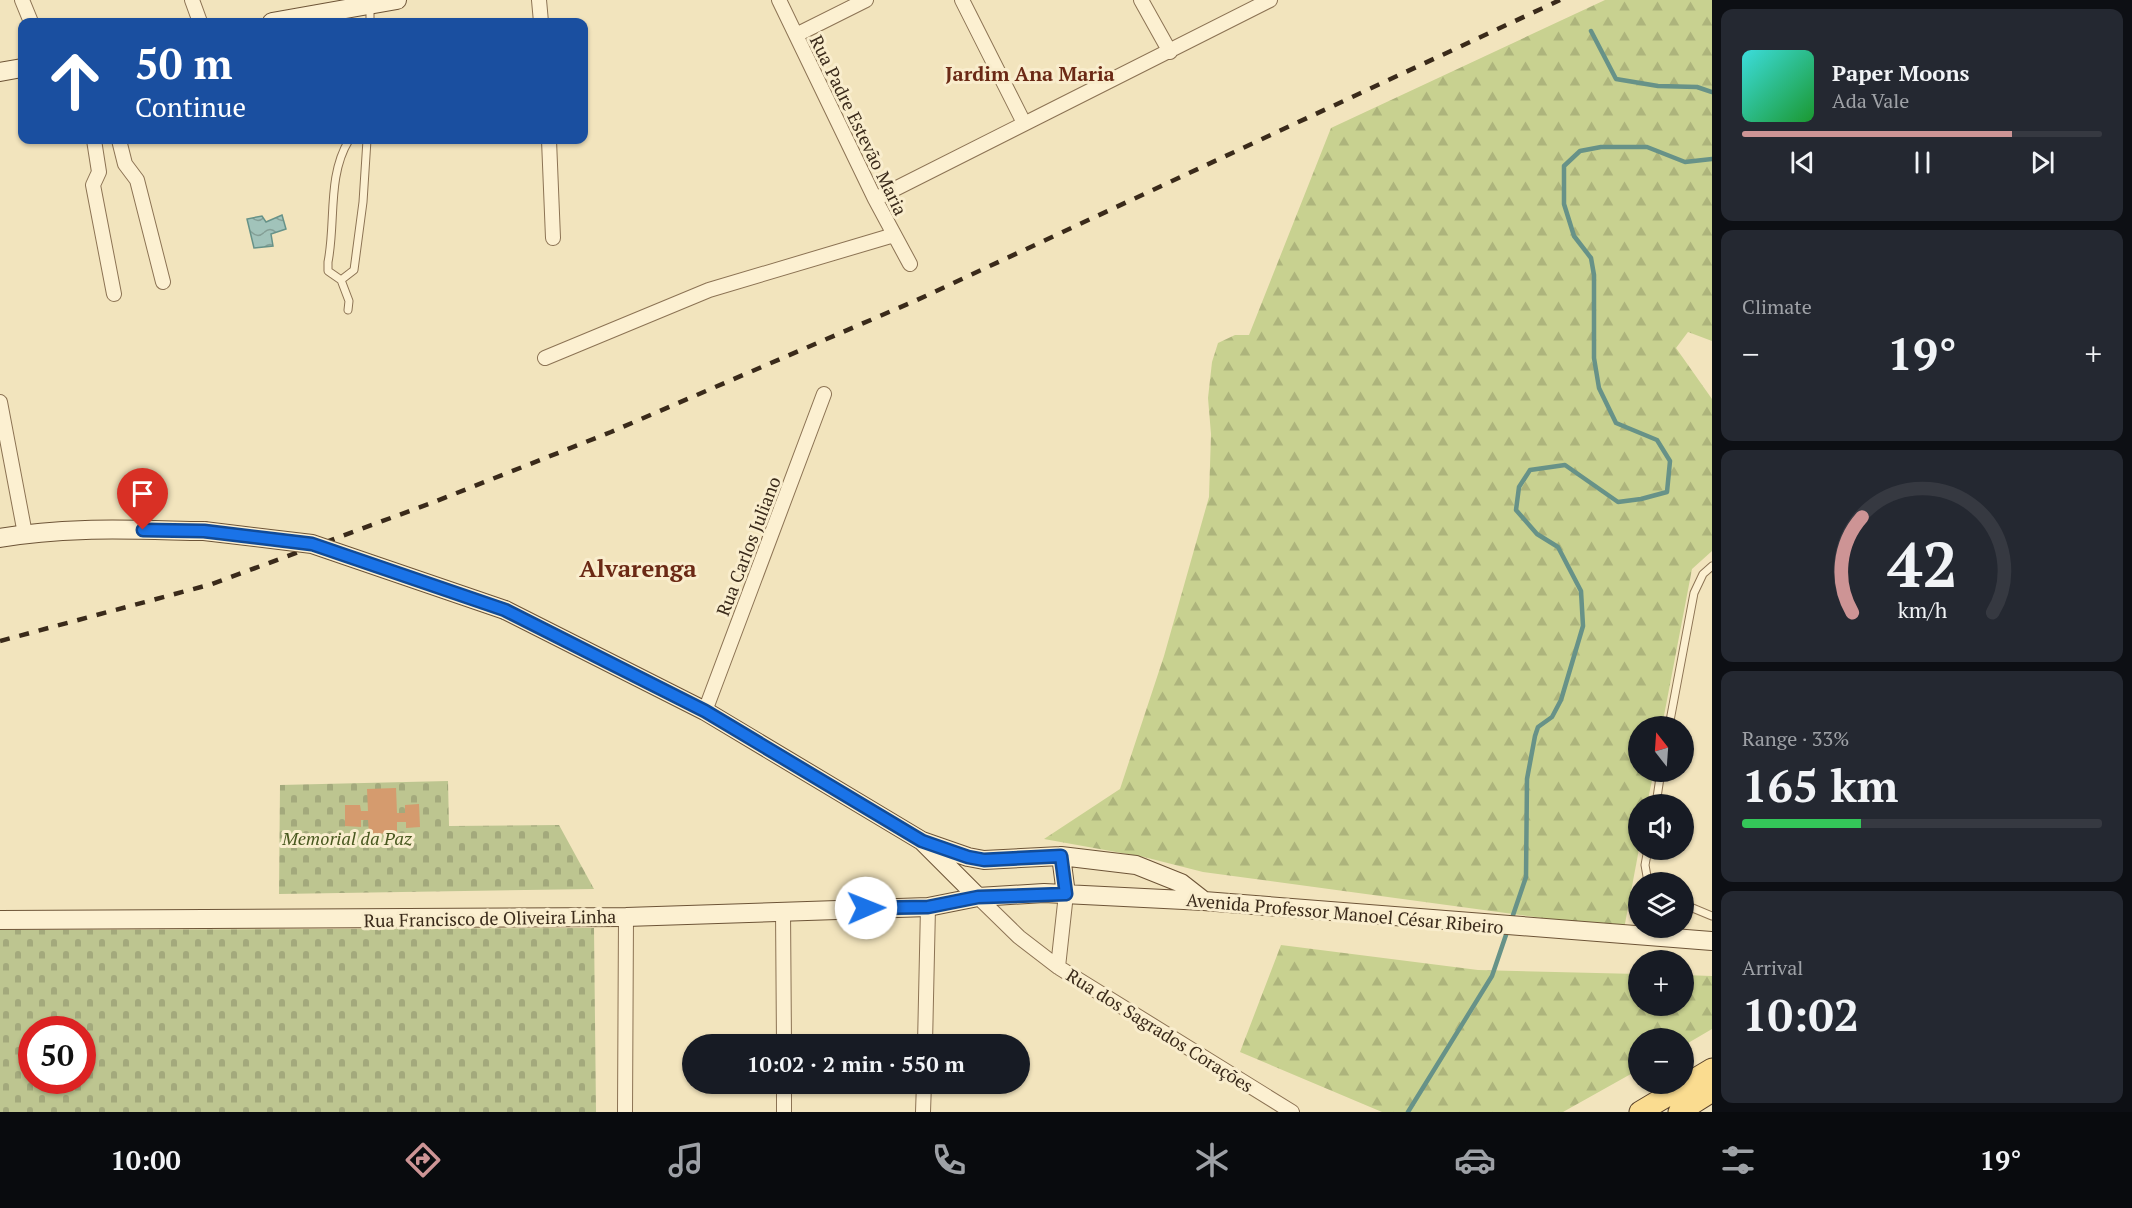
<!DOCTYPE html>
<meta charset="utf-8">
<style>
:root{--surface:#171b24;--page:#242831;--text:#f1f3f6;--muted:#9ea1a6;--line:#363941;--accent:#cd9495}
body{margin:0;font-family:"PT Serif",serif;background:var(--page);color:var(--text);height:100vh;display:flex;flex-direction:column;font-size:22px;white-space:nowrap}
*{box-sizing:border-box;margin:0}
p{font-size:20px;color:var(--muted)}
.icon{flex:none;width:33px;height:33px;fill:none;stroke:currentColor;stroke-width:2;stroke-linecap:round;stroke-linejoin:round}
.map{position:relative;flex:1;overflow:hidden}
.panel{display:flex;flex-direction:column;gap:9px;padding:9px;background:#0d0f14;width:420px}
.panel>*{flex:none}
.banner{position:absolute;left:18px;top:18px;width:570px;height:126px;border-radius:12px;box-shadow:0 2px 4px #0004;background:#1a4fa0;color:#fff;overflow:hidden}
.needle{width:39px;rotate:343deg}
.tools{position:absolute;left:1628px;top:716px;display:grid;gap:12px}
.tools a{display:grid;place-items:center;width:66px;height:66px;border-radius:50%;background:var(--surface);box-shadow:0 2px 4px #0004;font-size:30px}
.speed{position:absolute;left:18px;top:1016px;display:flex;gap:12px;font-size:30px;font-weight:700;text-align:center}
.speed>*{display:grid;place-content:center;width:78px;height:78px;border-radius:50%;background:var(--surface);box-shadow:0 2px 4px #0004;line-height:1}
.speed .limit{border:9px solid #d22;background:#fff;color:#111}
.pin{position:absolute;display:grid;place-items:center;width:51px;height:51px;color:#fff;margin:-62px -26px;border-radius:50% 50% 50% 0;rotate:-45deg;box-shadow:0 0 6px #0007}
.pin .icon{rotate:45deg}
.me{position:absolute;width:66px;margin:-33px;rotate:89deg;stroke-linejoin:round;filter:drop-shadow(0 0 4px #0008)}
.turn{display:flex;align-items:center;gap:21px;height:126px;padding:0 18px;font-size:27px}
.turn .icon{width:78px;height:78px;stroke-width:2.5}
.turn b{display:block;font-size:42px;line-height:51px}
.big{font-size:45px;font-weight:600;line-height:1.1}
.panel .tile{flex:1;display:flex;flex-direction:column;justify-content:center;gap:9px;min-width:0;padding:0 21px;border-radius:12px;background:var(--page)}
.panel .dial{align-items:center;gap:0}
.dial svg{height:156px;overflow:visible;fill:none;stroke:var(--line);stroke-width:7;stroke-linecap:round;text-anchor:middle}
.dial text{fill:var(--text);stroke:none}
.song{display:flex;align-items:center;gap:18px}
.cover{width:72px;height:72px;border-radius:9px;background:linear-gradient(135deg,hsl(180 70% 55%),hsl(130 70% 35%))}
.played{height:6px;border-radius:3px;background:linear-gradient(90deg,var(--accent) 75%,var(--line) 75%)}
.keys{display:flex;justify-content:space-around;direction:ltr}
.heat{display:flex;justify-content:space-between;align-items:center;font-size:33px;direction:ltr}
.charge{height:9px;border-radius:4px;background:linear-gradient(90deg,#34c759 33%,var(--line) 0)}
.trip{position:absolute;left:682px;top:1034px;width:348px;height:60px;border-radius:30px;background:var(--surface);box-shadow:0 2px 4px #0004;font-weight:600;line-height:60px;text-align:center}
.menu{display:flex;height:96px;justify-content:space-around;align-items:center;background:#090b0e;color:var(--muted)}
.menu .icon{width:42px;height:42px}
.menu .current{color:var(--accent)}
.menu b{font-size:27px;color:var(--text)}
main{display:flex;flex:1;min-height:0}
.map>svg:first-child{display:block}
</style>
<main>
<div class="map">
<svg width="1712" height="1112" viewBox="0 0 1712 1112">
<defs>
<pattern id="forest-firs" width="22" height="20" patternUnits="userSpaceOnUse" patternTransform="scale(1.5)"><rect width="22" height="20" fill="#c8d190"/><path d="M5 1l3.5 6h-7zM16 11l3.5 6h-7z" fill="#adb47c"/></pattern>
<pattern id="cemetery-stones" width="16" height="16" patternUnits="userSpaceOnUse" patternTransform="scale(1.5)"><rect width="16" height="16" fill="#bdc590"/><path d="M2 7V4a2 2 0 0 1 4 0v3zM10 15v-3a2 2 0 0 1 4 0v3z" fill="#a3a97c"/></pattern>
<pattern id="water-waves" width="16" height="10" patternUnits="userSpaceOnUse" patternTransform="scale(1.5)"><rect width="16" height="10" fill="#a1c3ba"/><path d="M0 5q4-4 8 0t8 0" fill="none" stroke="#849f96"/></pattern>
</defs>
<rect width="100%" height="100%" fill="#f2e4bd"/>
<path fill="url(#forest-firs)" d="M1605,0H1712V341L1688,332L1676,348L1712,399V551L1692,569L1662,726H1638V771H1654L1647,804H1638L1639,849L1624,929L1203,872L1144,857L1044,839L1120,789L1164,656L1209,497L1211,434L1208,398L1212,362L1218,343L1235,335H1249L1331,128Z
M1281,945L1478,970L1638,974V1005H1683V975L1712,976V1029L1683,1046V1038H1638V1070L1563,1112H1382L1240,1052Z"/>
<path fill="url(#cemetery-stones)" fill-rule="evenodd" d="M448,781L449,826L559,825L594,889L279,894L280,785Z
M594,928L596,1112H0V930ZM32,1029H82V1080H32Z"/>
<path fill="url(#water-waves)" stroke="#679288" stroke-width="1.5" d="M282,215L286,229L271,234L273,246L254,248L247,219L262,216L266,222Z"/>
<g fill="none" stroke-linecap="round" stroke-linejoin="round">
<path stroke="#679288" stroke-width="4.5" d="M1591,31L1616,79L1658,86L1697,87L1712,92
M1511,921L1526,877L1527,779L1535,736L1538,727L1552,717L1561,700L1583,626L1581,591L1558,547L1537,534L1516,510L1519,487L1530,470L1565,465L1618,502L1641,499L1667,492L1670,461L1657,440L1616,423L1599,388L1594,358V275L1591,258L1574,236L1564,204V166L1580,151L1601,147H1647L1685,162L1712,159
M1408,1112L1492,976L1508,929"/>
</g>
<path fill="#d59b6e" d="M396,788L397,813H405V805L419,804L420,827L406,828V822H397V833L369,834L368,820H361V827L345,826V805H360L361,811H368L367,789Z"/>
<g fill="none" stroke-linecap="round" stroke-linejoin="round">
<defs>
<path id="lane" d="M370,5V22
M349,140C327,176 336,222 328,262V271L341,280L354,270L363,202L367,140
M341,280L349,301L348,310
M1669,726L1694,593L1703,574L1712,566
M1656,804L1661,771
M1648,882L1645,865L1648,849
M1683,904L1712,916"/>
<path id="street" d="M22,0L31,22
M192,0L200,22
M539,0L541,22
M779,0L875,199L910,264
M962,0L1024,123
M1141,0L1170,52
M796,35L866,0
M94,140L99,172L93,185L114,294
M119,140L125,164L137,180L163,282
M549,140L553,238
M875,199L1270,0
M545,358L709,290L894,235
M0,402L25,534
M705,711L824,394
M978,897L1019,937L1058,967L1292,1112
M783,910L784,1044
M1058,967L1066,894
M925,1044L928,907
M784,1083V1112
M625,1112L626,917
M923,1112L924,1083"/>
<path id="secondary" d="M272,22L397,0
M0,72L22,68
M0,538C67,526 136,530 204,531
M505,610L705,711L922,841L968,857L984,860L1061,856L1136,865L1181,883L1204,901
M923,842L978,897
M1061,856L1066,894
M0,920L626,917L928,907L978,897L1044,893L1204,901L1712,941"/>
<path id="primary" d="M1640,1112L1712,1069
M1679,1112L1712,1091"/>
</defs>
<use href="#lane" stroke="#8c7354" stroke-width="9"/>
<use href="#street" stroke="#8c7354" stroke-width="16"/>
<use href="#secondary" stroke="#6d5437" stroke-width="20"/>
<use href="#primary" stroke="#594129" stroke-width="23"/>
<use href="#lane" stroke="#fcf0d1" stroke-width="7"/>
<use href="#street" stroke="#fcf0d1" stroke-width="14"/>
<use href="#secondary" stroke="#fcf0d1" stroke-width="18"/>
<use href="#primary" stroke="#fadc90" stroke-width="21"/>
<path stroke="#3a2a1a" stroke-width="4.5" stroke-dasharray="10 10" stroke-linecap="butt" d="M0,641L212,584L434,502L611,432L917,300L1560,0"/>
<defs>
<path id="secondary-bridge" d="M204,531L312,544L505,610"/>
</defs>
<use href="#secondary-bridge" stroke="#6d5437" stroke-width="20" stroke-linecap="butt"/>
<use href="#secondary-bridge" stroke="#fcf0d1" stroke-width="18"/>
</g>
<g fill="none" stroke-linecap="round" stroke-linejoin="round">
<defs>
<path id="route" d="M143,530L204,531L312,544L505,610L705,711L922,841L968,857L984,860L1061,856L1066,894L978,897L928,907L866,908"/>
</defs>
<use href="#route" stroke="#114b97" stroke-width="15"/>
<use href="#route" stroke="#1a73e8" stroke-width="10"/>
</g>
<g text-anchor="middle" dominant-baseline="central" stroke-width="6" stroke-linejoin="round" paint-order="stroke">
<g font-size="18" fill="#3a2a1a" stroke="#f9edcd">
<text transform="translate(859 125) rotate(64)">Rua Padre Estevão Maria</text>
<text transform="translate(748 546) rotate(-69)">Rua Carlos Juliano</text>
<text transform="translate(1345 913) rotate(5)">Avenida Professor Manoel César Ribeiro</text>
<text transform="translate(490 918) rotate(-1)">Rua Francisco de Oliveira Linha</text>
<text transform="translate(1160 1030) rotate(32)">Rua dos Sagrados Corações</text>
</g>
<g font-size="18" font-style="italic" fill="#48581f" stroke="#f9edcd">
<text x="347" y="838">Memorial da Paz</text>
</g>
<g font-size="20" font-weight="bold" fill="#6b2915" stroke="#f9edcd">
<text x="1030" y="73">Jardim Ana Maria</text>
</g>
<g font-size="24" font-weight="bold" fill="#6b2915" stroke="#f9edcd">
<text x="638" y="568">Alvarenga</text>
</g>
</g>
</svg>
<div class="tools">
<a><svg class="needle" viewBox="-14 -14 28 28"><path d="M0-13l5 13h-10z" fill="#e53935"/><path d="M0 13l5-13h-10z" fill="#9ea1a6"/></svg></a>
<a><svg class="icon" aria-label="sound" viewBox="0 0 24 24"><path d="M4 9h4l5-4v14l-5-4H4zM17 9q2 3 0 6"/></svg></a>
<a><svg class="icon" aria-label="layers" viewBox="0 0 24 24"><path d="M12 4l9 5-9 5-9-5zM3 14l9 5 9-5"/></svg></a>
<a>+</a>
<a>−</a>
</div>
<div class="speed"><div class="limit">50</div></div>
<div class="pin" style="left:143px;top:530px;background:#d93025"><svg class="icon" aria-label="arrive" viewBox="0 0 24 24"><path d="M6 21V4h12l-3 4 3 4H6"/></svg></div>
<svg class="me" style="left:866px;top:908px" viewBox="-20 -20 40 40"><circle r="19" fill="#fff"/><path d="M0-13L10 11 0 6-10 11z" fill="#1a73e8"/></svg>
<div class="trip">10:02 · 2 min · 550 m</div>
<div class="banner">
<div class="turn"><svg class="icon" aria-label="ahead" viewBox="0 0 24 24"><path d="M12 20V5M6 11l6-6 6 6"/></svg><div><b>50 m</b>Continue</div></div>
</div>
</div>
<section class="panel">
<div class="tile">
<div class="song"><i class="cover"></i><div><b>Paper Moons</b><p>Ada Vale</p></div></div>
<div class="played"></div>
<div class="keys"><svg class="icon" aria-label="previous" viewBox="0 0 24 24"><path d="M18 5L8 12l10 7zM5 5v14"/></svg><svg class="icon" aria-label="pause" viewBox="0 0 24 24"><path d="M8 5v14M16 5v14"/></svg><svg class="icon" aria-label="next" viewBox="0 0 24 24"><path d="M6 5l10 7-10 7zM19 5v14"/></svg></div>
</div>
<div class="tile"><p>Climate</p>
<div class="heat"><a>−</a><b class="big">19°</b><a>+</a></div>
</div>
<div class="tile dial"><svg viewBox="0 0 100 80">
<path d="M14 69A42 42 0 1 1 86 69"/>
<path d="M14 69A42 42 0 0 1 19 20" stroke="#cd9495"/>
<text x="50" y="56" font-size="32" font-weight="700">42</text>
<text x="50" y="72" font-size="11">km/h</text>
</svg></div>
<div class="tile"><p>Range · 33%</p><b class="big">165 km</b><div class="charge"></div></div>
<div class="tile"><p>Arrival</p><b class="big">10:02</b></div>
</section>
</main>
<nav class="menu">
<b>10:00</b>
<svg class="icon current" aria-label="directions" viewBox="0 0 24 24"><path d="M12 3l9 9-9 9-9-9zM9 14v-3h6M13 9l2 2-2 2"/></svg>
<svg class="icon" aria-label="music" viewBox="0 0 24 24"><path d="M9 18V5l10-2v13"/><circle cx="6" cy="18" r="3"/><circle cx="16" cy="16" r="3"/></svg>
<svg class="icon" aria-label="phone" viewBox="0 0 24 24"><path d="M5 4h4l2 5-3 2q2 4 5 5l2-3 5 2v4C11 20 4 13 5 4z"/></svg>
<svg class="icon" aria-label="climate" viewBox="0 0 24 24"><path d="M12 3v18M4 7l16 10M4 17L20 7"/></svg>
<svg class="icon" aria-label="car" viewBox="0 0 24 24"><path d="M5 17H2v-5l4-1 3-4h7l3 4 3 1v5h-3M9 17h6M6 11h13"/><circle cx="7" cy="17" r="2"/><circle cx="17" cy="17" r="2"/></svg>
<svg class="icon" aria-label="filters" viewBox="0 0 24 24"><path d="M4 7h16M4 17h16"/><circle cx="9" cy="7" r="2"/><circle cx="15" cy="17" r="2"/></svg>
<b>19°</b>
</nav>
